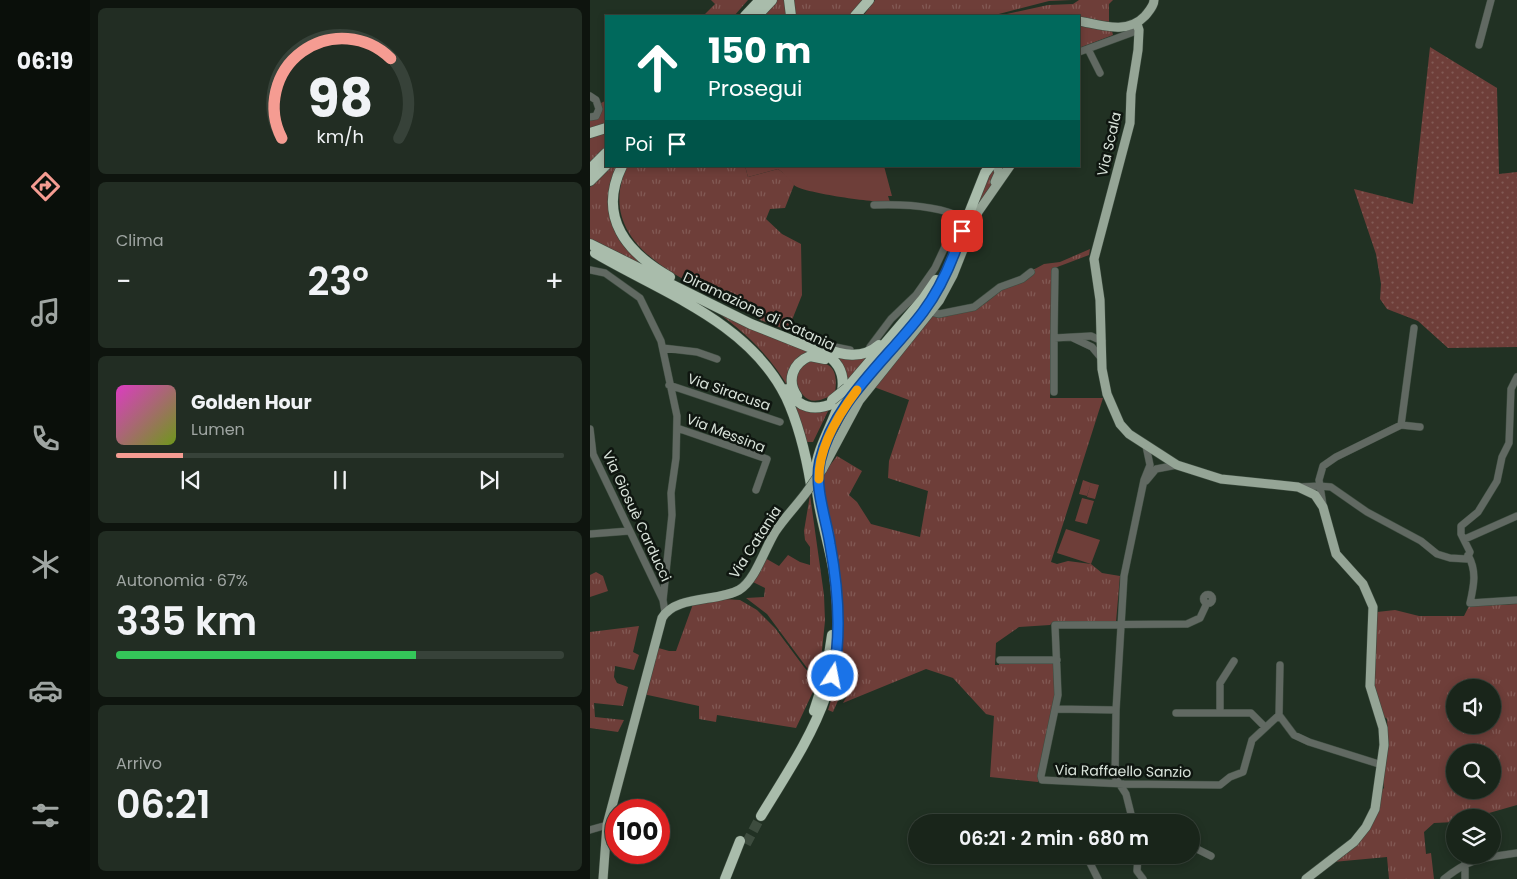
<!DOCTYPE html>
<html lang="it">
<meta charset="utf-8">
<style>
:root{--surface:#19251a;--page:#222d23;--text:#f1f3f6;--muted:#9fa5a2;--line:#374239;--accent:#f59c92}
body{margin:0;font-family:Poppins,sans-serif;background:var(--page);color:var(--text);height:100vh;display:flex;flex-direction:column;font-size:19px;white-space:nowrap}
*{box-sizing:border-box;margin:0}
p{font-size:16px;color:var(--muted)}
.icon{flex:none;width:28px;height:28px;fill:none;stroke:currentColor;stroke-width:2;stroke-linecap:round;stroke-linejoin:round}
.map{position:relative;flex:1;overflow:hidden}
.side{display:flex;flex-direction:column;gap:8px;padding:8px;background:#0e140e;width:500px}
.side>*{flex:none}
.banner{position:absolute;left:15px;top:15px;width:475px;height:152px;border-radius:0px;box-shadow:0 2px 8px #0003,0 0 0 1px var(--line);background:#00695c;color:#fff;overflow:hidden}
.tools{position:absolute;left:856px;top:679px;display:grid;gap:10px}
.tools a{display:grid;place-items:center;width:55px;height:55px;border-radius:50%;background:var(--surface);box-shadow:0 2px 8px #0003,0 0 0 1px var(--line);font-size:25px}
.speed{position:absolute;left:15px;top:799px;display:flex;gap:10px;font-size:25px;font-weight:700;text-align:center}
.speed>*{display:grid;place-content:center;width:65px;height:65px;border-radius:50%;background:var(--surface);box-shadow:0 2px 8px #0003,0 0 0 1px var(--line);line-height:1}
.speed .limit{border:8px solid #d22;background:#fff;color:#111}
.pin{position:absolute;display:grid;place-items:center;width:42px;height:42px;color:#fff;margin:-21px;border-radius:10px;box-shadow:0 2px 8px #0006}
.me{position:absolute;width:55px;margin:-28px;rotate:11deg;stroke-linejoin:round;filter:drop-shadow(0 0 4px #0008)}
.turn{display:flex;align-items:center;gap:18px;height:105px;padding:0 20px;font-size:22px}
.turn .icon{width:65px;height:65px;stroke-width:2.5}
.turn b{display:block;font-size:35px;line-height:42px}
.then{display:flex;align-items:center;height:48px;padding:0 20px;background:#0003;gap:10px;font-size:19px}
.big{font-size:38px;font-weight:600;line-height:1.1}
.side .widget{flex:1;display:flex;flex-direction:column;justify-content:center;gap:8px;min-width:0;padding:0 18px;border-radius:8px;background:var(--page)}
.side .dial{align-items:center;gap:0}
.dial svg{height:130px;overflow:visible;fill:none;stroke:var(--line);stroke-width:7;stroke-linecap:round;text-anchor:middle}
.dial text{fill:var(--text);stroke:none}
.song{display:flex;align-items:center;gap:15px}
.cover{width:60px;height:60px;border-radius:8px;background:linear-gradient(135deg,hsl(310 70% 55%),hsl(80 70% 35%))}
.played{height:5px;border-radius:2px;background:linear-gradient(90deg,var(--accent) 15%,var(--line) 15%)}
.keys{display:flex;justify-content:space-around;direction:ltr}
.heat{display:flex;justify-content:space-between;align-items:center;font-size:28px;direction:ltr}
.charge{height:8px;border-radius:4px;background:linear-gradient(90deg,#34c759 67%,var(--line) 0)}
.trip{position:absolute;left:318px;top:814px;width:292px;height:50px;border-radius:25px;background:var(--surface);box-shadow:0 2px 8px #0003,0 0 0 1px var(--line);font-weight:600;line-height:50px;text-align:center}
main{display:flex;flex:1;min-height:0}
.tab-bar{display:flex;flex-direction:column;width:90px;justify-content:space-around;align-items:center;background:#0a0f0a;color:var(--muted)}
.tab-bar .icon{width:35px;height:35px}
.tab-bar .on{color:var(--accent)}
.tab-bar b{font-size:22px;color:var(--text)}
.map>svg:first-child{display:block}
</style>
<main>
<nav class="tab-bar">
<b>06:19</b>
<svg class="icon on" aria-label="directions" viewBox="0 0 24 24"><path d="M12 3l9 9-9 9-9-9zM9 14v-3h6M13 9l2 2-2 2"/></svg>
<svg class="icon" aria-label="music" viewBox="0 0 24 24"><path d="M9 18V5l10-2v13"/><circle cx="6" cy="18" r="3"/><circle cx="16" cy="16" r="3"/></svg>
<svg class="icon" aria-label="phone" viewBox="0 0 24 24"><path d="M5 4h4l2 5-3 2q2 4 5 5l2-3 5 2v4C11 20 4 13 5 4z"/></svg>
<svg class="icon" aria-label="climate" viewBox="0 0 24 24"><path d="M12 3v18M4 7l16 10M4 17L20 7"/></svg>
<svg class="icon" aria-label="car" viewBox="0 0 24 24"><path d="M5 17H2v-5l4-1 3-4h7l3 4 3 1v5h-3M9 17h6M6 11h13"/><circle cx="7" cy="17" r="2"/><circle cx="17" cy="17" r="2"/></svg>
<svg class="icon" aria-label="filters" viewBox="0 0 24 24"><path d="M4 7h16M4 17h16"/><circle cx="9" cy="7" r="2"/><circle cx="15" cy="17" r="2"/></svg>
</nav>
<section class="side">
<div class="widget dial"><svg viewBox="0 0 100 80">
<path d="M14 69A42 42 0 1 1 86 69"/>
<path d="M14 69A42 42 0 0 1 81 20" stroke="#f59c92"/>
<text x="50" y="56" font-size="32" font-weight="700">98</text>
<text x="50" y="72" font-size="11">km/h</text>
</svg></div>
<div class="widget"><p>Clima</p>
<div class="heat"><a>−</a><b class="big">23°</b><a>+</a></div>
</div>
<div class="widget">
<div class="song"><i class="cover"></i><div><b>Golden Hour</b><p>Lumen</p></div></div>
<div class="played"></div>
<div class="keys"><svg class="icon" aria-label="previous" viewBox="0 0 24 24"><path d="M18 5L8 12l10 7zM5 5v14"/></svg><svg class="icon" aria-label="pause" viewBox="0 0 24 24"><path d="M8 5v14M16 5v14"/></svg><svg class="icon" aria-label="next" viewBox="0 0 24 24"><path d="M6 5l10 7-10 7zM19 5v14"/></svg></div>
</div>
<div class="widget"><p>Autonomia · 67%</p><b class="big">335 km</b><div class="charge"></div></div>
<div class="widget"><p>Arrivo</p><b class="big">06:21</b></div>
</section>
<div class="map">
<svg width="927" height="879" viewBox="0 0 927 879">
<defs>
<pattern id="grass-tufts" width="24" height="20" patternUnits="userSpaceOnUse" patternTransform="scale(1.25)"><rect width="24" height="20" fill="#6e3e39"/><path d="M3 7l-1-3M5 7V3M7 7l1-3M15 17l-1-3M17 17v-4M19 17l1-3" fill="none" stroke="#825a55"/></pattern>
<pattern id="park-dots" width="8" height="8" patternUnits="userSpaceOnUse" patternTransform="scale(1.25)"><rect width="8" height="8" fill="#6e3e39"/><path d="M2 2h.1M6 6h.1" fill="none" stroke="#825a55" stroke-width="1.8" stroke-linecap="round"/></pattern>
</defs>
<rect width="100%" height="100%" fill="#213123"/>
<path fill="url(#grass-tufts)" fill-rule="evenodd" d="M121,0H158L144,16H113L125,4Z
M187,0H196L198,16H173Z
M202,0H275L259,16H204Z
M285,0H482L459,1L401,16H273Z
M489,0H523L519,4V22L468,15L408,16L458,5L483,4Z
M489,24L522,31L523,35L489,48Z
M15,101L16,125L0,130V120L8,118L11,103Z
M16,131V146L0,162V137Z
M21,166H27C20,216 12,232 56,267L0,240V187Z
M37,166H155L158,177L188,169L203,180L204,185L195,208L180,209L176,219L192,234L211,244L212,295L200,325L208,334L170,320L163,313C106,285 0,250 37,166Z
M403,170L407,172V177L385,211L365,266L351,293L338,313L264,403L234,462C236,451 242,441 247,431C272,378 318,341 349,292C369,259 381,213 397,176Z
M500,249L499,255L462,269L460,398H513L461,562L467,564L478,561L501,564L512,573L530,576L526,622H463L460,625L429,627L406,643L405,665H409V663L465,664L466,694L448,782L400,777L404,716L396,714L363,678L336,669L253,703L263,685L254,681V687L243,712L238,710C267,623 247,562 231,477L247,456L272,471L259,495L267,502L281,524L330,537L338,491L298,478L299,461L319,400L284,387L343,316L382,310L398,301L413,288L439,278L443,270L454,264L470,262Z
M115,304L230,354L216,355L200,390C178,352 151,328 115,304Z
M281,353L256,383L245,357Z
M215,360C239,362 249,365 245,393C222,407 213,402 204,378Z
M199,396L205,403L240,407L223,442H217Z
M220,495L234,595L235,621L229,679L206,728L127,715L126,722L109,719V706L53,694L65,647L79,651H86L103,604L133,599L150,600L167,610L185,628L214,667L223,677L224,673L217,668L177,614L156,598L174,597L175,588L163,582L175,558L189,566L198,555L210,562L220,565V547L215,540L214,531Z
M6,572L13,576L18,591L0,597V575Z
M927,604V805L885,817L865,818V822L844,823L834,832L836,854L841,853L844,879H799L797,857L743,862C775,837 782,831 791,791L794,788L793,782L798,738L797,719L792,715L783,684L787,612L805,610L829,616H874L879,606ZM865,688H902V725H865ZM865,752H902V790H865Z
M49,626L43,652L49,655L44,670L25,666L24,677L27,683L38,687L33,706L4,703L5,717L34,720L28,732L0,728V632Z"/>
<path fill="url(#park-dots)" d="M840,47L907,88L909,174L927,172V347L858,348L828,321L797,309L790,299L791,284L786,254L764,189L823,204Z"/>
<path fill="#6e3e39" d="M155,166H294L302,196H298L300,202C287,203 212,193 204,185C199,179 195,174 188,169L158,177Z
M493,480L501,483L497,496L489,494Z
M501,483L509,485L505,499L497,497Z
M492,498L504,501L497,524L485,521Z
M476,529L510,540L501,564L467,553Z"/>
<g fill="none" stroke-linecap="round" stroke-linejoin="round">
<path stroke="#3d4c3e" stroke-width="10" stroke-dasharray="10 5" stroke-linecap="butt" d="M156,844L171,816"/>
<defs>
<path id="minor" d="M889,45L901,0
M498,49L510,73
M489,52L549,30
M0,96L6,100L9,109L6,116L0,117
M284,205C312,204 349,206 373,218
M0,270L15,273L50,298L71,341L87,416L86,458L81,493L82,515L73,600
M465,271L464,338L501,336L512,341
M341,312L349,314L384,307L410,287L432,279L441,272
M211,332L245,347L260,350
M483,338L502,347L512,359
M280,347L301,319L326,295L345,268L367,221H372
M73,348L107,352L127,359
M79,385L190,422
M464,392V338
M811,425L830,427
M87,428L177,459L166,490
M0,429L3,454L73,600L75,612
M556,481L566,469L587,465
M709,487L730,486L741,487L777,512L831,541L847,554L860,558L877,559L880,552L871,534V526L888,512L907,481L912,457L919,443L921,389L927,377
M733,505L729,480L733,466L746,457L811,425L824,328
M0,534L39,531
M875,539L927,516
M878,555C887,571 884,585 880,603L927,600
M613.5 599a4.5 4.5 0 1 1 9 0a4.5 4.5 0 1 1-9 0Z
M617,603L610,618L597,624L465,625L468,695L451,776L452,780L534,784L630,785L640,777L653,772L662,740L689,715L704,735L719,742L792,765
M410,660H467
M466,709L526,710
M586,713H661L675,727
M630,713V683L644,661
M689,715L690,665
M543,822L536,794L525,777L526,710L534,576L554,480L560,465L556,446
M0,830L17,825
M601,846L621,856
M496,855L508,879
M548,855L547,871L553,879
M875,863V879
M854,879C881,857 894,858 927,853"/>
<path id="major" d="M489,21C511,25 537,35 555,16C559,11 564,6 564,0
M547,24L549,30L548,50L541,94L540,123L504,259L510,300L512,369L517,394L530,424L539,434L587,465L631,479L708,487L725,495L733,507L746,554L773,584L783,607L780,686L793,728L794,745L785,809L776,827L764,842L716,879
M405,182L409,173L407,166
M232,470L269,401L349,301L363,275L388,212L420,166
M13,879L17,825L72,618C85,595 128,602 149,590C165,581 175,548 185,532C195,517 208,504 218,490"/>
<path id="highway" d="M199,0L201,16
M155,16L170,0
M167,16L182,0
M265,16L279,0
M0,133L16,128
M32,166C7,217 37,253 80,277
M0,169L16,153
M0,181L16,165
M370,236L395,173L400,166
M0,244L161,324L234,353C280,380 227,433 226,470C225,505 239,540 244,574C259,682 225,728 171,816
M5,253C73,293 159,322 196,397C209,425 216,455 221,485
M233,348C252,355 272,360 289,345
M257,388L333,299L346,280
M197,389C208,408 224,412 244,403
M207,396C196,380 203,363 220,356L235,359
M250,415C272,377 306,347 332,313C351,288 363,260 372,231
M224,711L236,674L242,635
M135,879L150,841"/>
</defs>
<use href="#minor" stroke="#3e4d40" stroke-width="8"/>
<use href="#major" stroke="#3e4d40" stroke-width="10"/>
<use href="#highway" stroke="#3e4d40" stroke-width="11"/>
<use href="#minor" stroke="#616962" stroke-width="7"/>
<use href="#major" stroke="#95a596" stroke-width="9"/>
<use href="#highway" stroke="#a9bcab" stroke-width="10"/>
<defs>
<path id="major-bridge" d="M218,490L232,470"/>
<path id="highway-bridge" d="M242,400L257,388"/>
</defs>
<use href="#major-bridge" stroke="#3e4d40" stroke-width="10" stroke-linecap="butt"/>
<use href="#highway-bridge" stroke="#3e4d40" stroke-width="11" stroke-linecap="butt"/>
<use href="#major-bridge" stroke="#95a596" stroke-width="9"/>
<use href="#highway-bridge" stroke="#a9bcab" stroke-width="10"/>
</g>
<g fill="none" stroke-linecap="round" stroke-linejoin="round">
<defs>
<path id="route" d="M243,676C252,633 248,587 240,544C236,518 224,487 230,461C244,401 297,360 333,312C351,288 363,260 372,231"/>
</defs>
<use href="#route" stroke="#114b97" stroke-width="12"/>
<use href="#route" stroke="#1a73e8" stroke-width="9"/>
<path stroke="#f59e0b" stroke-width="9" d="M229,479C228,448 249,414 267,390"/>
</g>
<g text-anchor="middle" dominant-baseline="central" stroke-width="5" stroke-linejoin="round" paint-order="stroke">
<g font-size="14" fill="#d9e3da" stroke="#0f1610">
<text transform="translate(519 144) rotate(-77)">Via Scala</text>
<text transform="translate(169 311) rotate(25)">Diramazione di Catania</text>
<text transform="translate(139 392) rotate(19)">Via Siracusa</text>
<text transform="translate(136 433) rotate(21)">Via Messina</text>
<text transform="translate(47 516) rotate(65)">Via Giosuè Carducci</text>
<text transform="translate(165 542) rotate(-57)">Via Catania</text>
<text transform="translate(533 771) rotate(1)">Via Raffaello Sanzio</text>
</g>
</g>
</svg>
<div class="tools">
<a><svg class="icon" aria-label="sound" viewBox="0 0 24 24"><path d="M4 9h4l5-4v14l-5-4H4zM17 9q2 3 0 6"/></svg></a>
<a><svg class="icon" aria-label="search" viewBox="0 0 24 24"><circle cx="10" cy="10" r="6"/><path d="M15 15l6 6"/></svg></a>
<a><svg class="icon" aria-label="layers" viewBox="0 0 24 24"><path d="M12 4l9 5-9 5-9-5zM3 14l9 5 9-5"/></svg></a>
</div>
<div class="speed"><div class="limit">100</div></div>
<div class="pin" style="left:372px;top:231px;background:#d93025"><svg class="icon" aria-label="arrive" viewBox="0 0 24 24"><path d="M6 21V4h12l-3 4 3 4H6"/></svg></div>
<svg class="me" style="left:243px;top:676px" viewBox="-20 -20 40 40"><circle r="17" fill="#1a73e8" stroke="#fff" stroke-width="3"/><path d="M0-11L8 9 0 5-8 9z" fill="#fff"/></svg>
<div class="trip">06:21 · 2 min · 680 m</div>
<div class="banner">
<div class="turn"><svg class="icon" aria-label="ahead" viewBox="0 0 24 24"><path d="M12 20V5M6 11l6-6 6 6"/></svg><div><b>150 m</b>Prosegui</div></div>
<div class="then">Poi<svg class="icon" aria-label="arrive" viewBox="0 0 24 24"><path d="M6 21V4h12l-3 4 3 4H6"/></svg></div>
</div>
</div>
</main>
